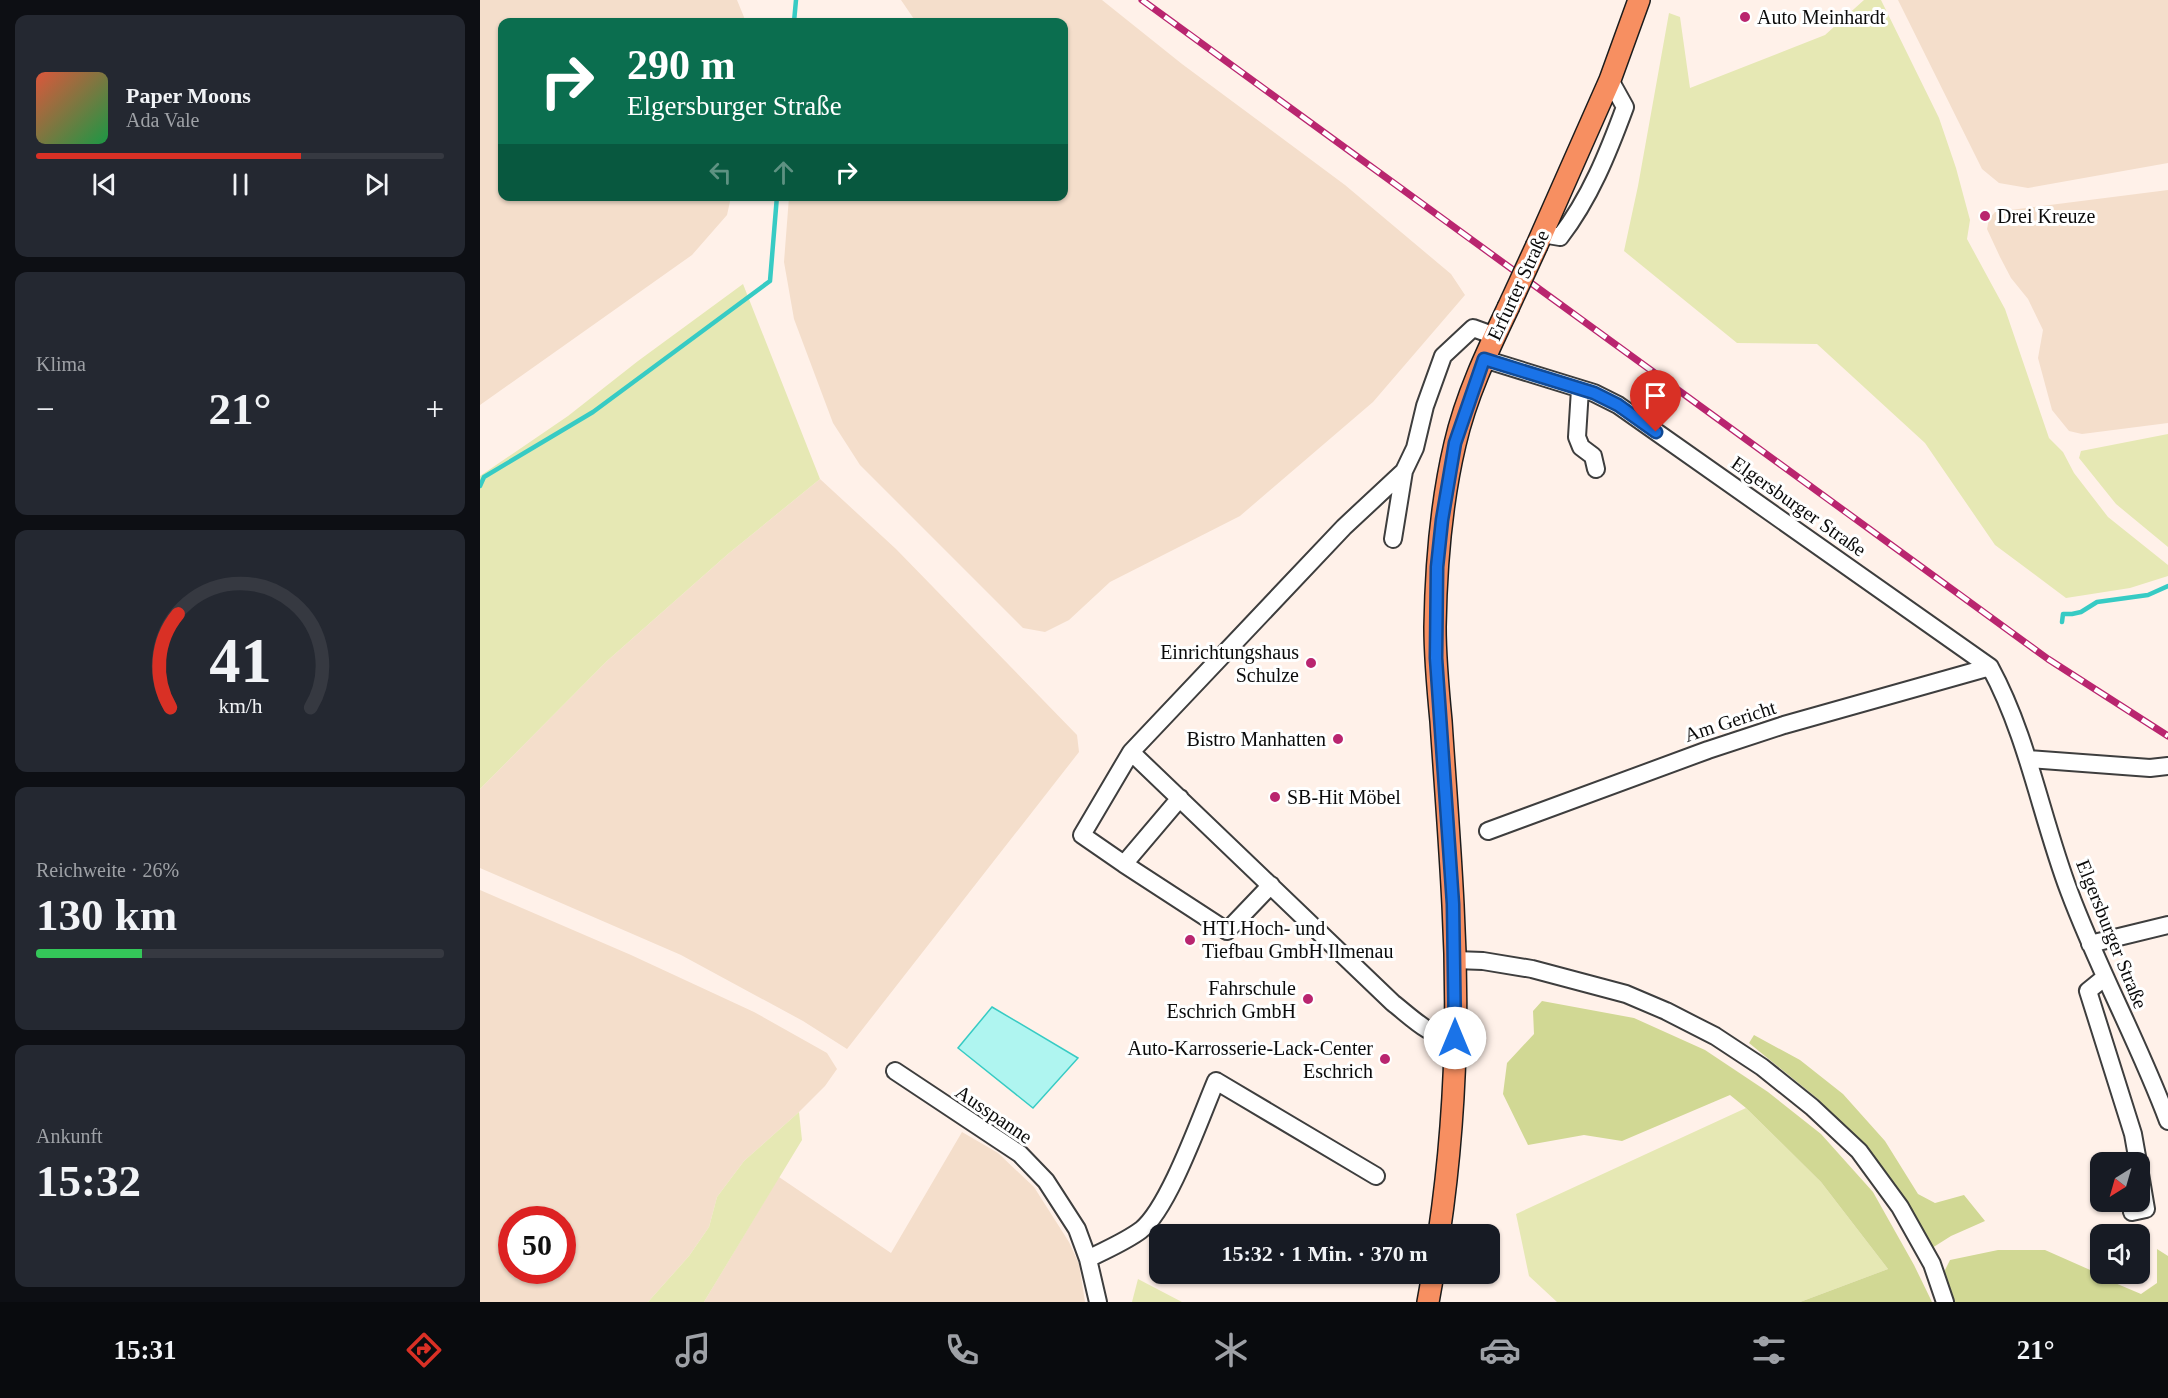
<!DOCTYPE html>
<html lang="de">
<meta charset="utf-8">
<style>
:root{--surface:#171b24;--page:#242831;--text:#f1f3f6;--muted:#9ea1a6;--line:#363941;--accent:#d93025}
body{margin:0;font-family:"Times New Roman",serif;background:var(--page);color:var(--text);height:100vh;display:flex;flex-direction:column;font-size:22px;white-space:nowrap}
*{box-sizing:border-box;margin:0}
p{font-size:20px;color:var(--muted)}
.icon{flex:none;width:33px;height:33px;fill:none;stroke:currentColor;stroke-width:2;stroke-linecap:round;stroke-linejoin:round}
.map{position:relative;flex:1;overflow:hidden}
.sheet{display:flex;flex-direction:column;gap:15px;padding:15px;background:#0d0f14;width:480px}
.sheet>*{flex:none}
.hud{position:absolute;left:18px;top:18px;width:570px;height:183px;border-radius:12px;box-shadow:0 2px 4px #0004;background:#0b6e4f;color:#fff;overflow:hidden}
.needle{width:39px;rotate:217deg}
.buttons{position:absolute;left:1610px;top:1152px;display:grid;gap:12px}
.buttons a{display:grid;place-items:center;width:60px;height:60px;border-radius:12px;background:var(--surface);box-shadow:0 2px 4px #0004;font-size:30px}
.speed{position:absolute;left:18px;top:1206px;display:flex;gap:12px;font-size:30px;font-weight:700;text-align:center}
.speed>*{display:grid;place-content:center;width:78px;height:78px;border-radius:50%;background:var(--surface);box-shadow:0 2px 4px #0004;line-height:1}
.speed .limit{border:9px solid #d22;background:#fff;color:#111}
.pin{position:absolute;display:grid;place-items:center;width:51px;height:51px;color:#fff;margin:-62px -26px;border-radius:50% 50% 50% 0;rotate:-45deg;box-shadow:0 0 6px #0007}
.pin .icon{rotate:45deg}
.me{position:absolute;width:66px;margin:-33px;rotate:0deg;stroke-linejoin:round;filter:drop-shadow(0 0 4px #0008)}
.turn{display:flex;align-items:center;gap:21px;height:126px;padding:0 30px;font-size:27px}
.turn .icon{width:78px;height:78px;stroke-width:2.5}
.turn b{display:block;font-size:42px;line-height:51px}
.lanes{display:flex;align-items:center;height:57px;padding:0 30px;background:#0003;justify-content:center;gap:30px;direction:ltr}
.lanes .off{opacity:.35}
.big{font-size:45px;font-weight:600;line-height:1.1}
.sheet .tile{flex:1;display:flex;flex-direction:column;justify-content:center;gap:9px;min-width:0;padding:0 21px;border-radius:12px;background:var(--page)}
.sheet .dial{align-items:center;gap:0}
.dial svg{height:156px;overflow:visible;fill:none;stroke:var(--line);stroke-width:7;stroke-linecap:round;text-anchor:middle}
.dial text{fill:var(--text);stroke:none}
.song{display:flex;align-items:center;gap:18px}
.cover{width:72px;height:72px;border-radius:9px;background:linear-gradient(135deg,hsl(10 70% 55%),hsl(140 70% 35%))}
.played{height:6px;border-radius:3px;background:linear-gradient(90deg,var(--accent) 65%,var(--line) 65%)}
.keys{display:flex;justify-content:space-around;direction:ltr}
.heat{display:flex;justify-content:space-between;align-items:center;font-size:33px;direction:ltr}
.charge{height:9px;border-radius:4px;background:linear-gradient(90deg,#34c759 26%,var(--line) 0)}
.trip{position:absolute;left:669px;top:1224px;width:351px;height:60px;border-radius:12px;background:var(--surface);box-shadow:0 2px 4px #0004;font-weight:600;line-height:60px;text-align:center}
.tabs{display:flex;height:96px;justify-content:space-around;align-items:center;background:#090b0e;color:var(--muted)}
.tabs .icon{width:42px;height:42px}
.tabs .active{color:var(--accent)}
.tabs b{font-size:27px;color:var(--text)}
main{display:flex;flex:1;min-height:0}
.map>svg:first-child{display:block}
</style>
<main>
<section class="sheet">
<div class="tile">
<div class="song"><i class="cover"></i><div><b>Paper Moons</b><p>Ada Vale</p></div></div>
<div class="played"></div>
<div class="keys"><svg class="icon" aria-label="previous" viewBox="0 0 24 24"><path d="M18 5L8 12l10 7zM5 5v14"/></svg><svg class="icon" aria-label="pause" viewBox="0 0 24 24"><path d="M8 5v14M16 5v14"/></svg><svg class="icon" aria-label="next" viewBox="0 0 24 24"><path d="M6 5l10 7-10 7zM19 5v14"/></svg></div>
</div>
<div class="tile"><p>Klima</p>
<div class="heat"><a>−</a><b class="big">21°</b><a>+</a></div>
</div>
<div class="tile dial"><svg viewBox="0 0 100 80">
<path d="M14 69A42 42 0 1 1 86 69"/>
<path d="M14 69A42 42 0 0 1 18 21" stroke="#d93025"/>
<text x="50" y="56" font-size="32" font-weight="700">41</text>
<text x="50" y="72" font-size="11">km/h</text>
</svg></div>
<div class="tile"><p>Reichweite · 26%</p><b class="big">130 km</b><div class="charge"></div></div>
<div class="tile"><p>Ankunft</p><b class="big">15:32</b></div>
</section>
<div class="map">
<svg width="1688" height="1302" viewBox="0 0 1688 1302">
<rect width="100%" height="100%" fill="#fff1e9"/>
<path fill="#f4decb" fill-rule="evenodd" d="M0,0H257L266,22H22V196L251,197L247,215L212,255L0,405Z
M421,0H622L702,64L865,185L971,274L985,295L893,402L760,516L630,582L589,620L565,632L543,628L380,465L353,423L314,319L304,262L309,197L584,196V22H436Z
M1418,0H1688V163L1548,188L1519,183L1502,169Z
M1688,190V423L1602,434L1589,431L1572,410L1558,358L1563,330L1548,299L1531,278L1520,257L1507,229L1509,219L1515,212Z
M340,479L416,549L597,735L599,752L367,1049L323,1021L201,955L0,868V789L127,661L248,554Z
M0,890L151,955L274,1012L347,1053L357,1069L345,1086L319,1112L264,1161L237,1197L229,1227L209,1256L168,1302H0ZM32,1220H82V1270H32Z
M482,1132L518,1153L554,1187L589,1242L599,1264L605,1302H224L299,1177L411,1253Z"/>
<path fill="#e6e8b4" d="M1384,0H1401L1459,118L1476,168L1490,220L1487,239L1525,309L1569,438L1583,452L1594,473L1628,517L1688,565V576L1650,588L1586,598L1515,545L1445,443L1337,344L1257,343L1144,251L1158,186L1189,13L1200,17L1210,88L1345,35Z
M263,284L340,479L248,554L127,661L0,789V476L88,416L158,361Z
M1688,434V547L1636,504L1599,458L1601,451Z
M1266,1108L1341,1182L1408,1269L1320,1302H1077L1049,1276L1036,1214Z
M319,1112L322,1140L224,1302H168L209,1256L229,1227L237,1197L264,1161Z
M658,1279L702,1302H652Z"/>
<path fill="#d1d894" d="M1062,1001L1154,1018L1225,1050L1288,1092L1341,1134L1393,1192L1434,1265L1452,1302H1320L1408,1269L1341,1182L1266,1108L1250,1095L1142,1141L1104,1135L1048,1145L1023,1094L1027,1063L1054,1034L1053,1011Z
M1274,1035L1320,1060L1363,1094L1405,1141L1438,1194L1455,1203L1484,1195L1505,1221L1471,1236L1452,1248L1384,1145L1338,1099L1269,1043Z
M1677,1249L1688,1256V1302H1473L1462,1276L1470,1260L1518,1250H1565L1617,1273L1620,1280H1628L1661,1294L1677,1283Z"/>
<path fill="#aff5f0" stroke="#37cbc4" stroke-width="1.5" d="M512,1007L598,1058L553,1108L478,1048Z"/>
<g fill="none" stroke-linecap="round" stroke-linejoin="round">
<path stroke="#37cbc4" stroke-width="4.5" d="M314,22L316,0
M0,486L4,477L113,412L290,281L297,196
M1582,622L1583,614H1592L1601,612L1617,602L1668,595L1688,586"/>
<defs>
<path id="minor" d="M1062,234L1080,237C1110,198 1128,153 1145,107L1130,80
M1004,359L1114,393L1138,405L1510,667C1548,737 1561,817 1589,891C1618,969 1659,1043 1688,1121
M1100,389L1097,437L1101,447L1113,456L1116,469
M913,539L924,471
M651,752L602,835L644,864L700,798
M1548,759L1670,768L1688,766
M1008,831L1228,750L1304,725L1510,667
M644,864L747,931L791,885
M1610,944L1688,925
M975,960L1003,961L1052,969L1146,994L1186,1011L1235,1036L1282,1067L1332,1107L1379,1151L1420,1207L1452,1264L1465,1302
M1624,978L1608,991L1653,1134L1658,1162
M974,1038C952,1039 930,1016 913,1003L651,752L864,527L924,471L935,448L945,406L963,356L993,328L1015,336
M415,1071L540,1154L566,1181L597,1229L608,1259L618,1302
M1652,1212L1666,1209L1659,1168
M608,1259C625,1250 645,1242 661,1230C689,1208 721,1116 736,1081L896,1176"/>
<path id="major" d="M1057,245L1130,80L1159,0
M959,1234C975,1126 979,1014 973,905C970,844 965,782 961,721C958,690 955,658 955,627C956,566 961,503 975,444C986,396 1007,352 1028,308
M948,1302L953,1274"/>
</defs>
<use href="#minor" stroke="#3e3e3e" stroke-width="20"/>
<use href="#major" stroke="#1c1c1c" stroke-width="24"/>
<use href="#minor" stroke="#fff" stroke-width="16"/>
<use href="#major" stroke="#f78f61" stroke-width="21"/>
<defs>
<path id="rail" d="M662,0L1568,659L1688,736"/>
</defs>
<use href="#rail" stroke="#b9256f" stroke-width="7"/>
<use href="#rail" stroke="#fff" stroke-width="4.5" stroke-dasharray="14" stroke-linecap="butt"/>
<defs>
<path id="major-bridge" d="M1028,308L1057,245"/>
</defs>
<use href="#major-bridge" stroke="#1c1c1c" stroke-width="24" stroke-linecap="butt"/>
<use href="#major-bridge" stroke="#f78f61" stroke-width="21"/>
</g>
<g fill="none" stroke-linecap="round" stroke-linejoin="round">
<defs>
<path id="route" d="M975,1038L973,904L956,658L957,567L962,520L975,443L1004,359L1114,393L1138,405L1176,432"/>
</defs>
<use href="#route" stroke="#114b97" stroke-width="15"/>
<use href="#route" stroke="#1a73e8" stroke-width="10"/>
</g>
<g fill="#b9256f" stroke="#fff" stroke-width="2">
<circle cx="1265" cy="17" r="6"/>
<circle cx="1505" cy="216" r="6"/>
<circle cx="831" cy="663" r="6"/>
<circle cx="858" cy="739" r="6"/>
<circle cx="795" cy="797" r="6"/>
<circle cx="710" cy="940" r="6"/>
<circle cx="828" cy="999" r="6"/>
<circle cx="905" cy="1059" r="6"/>
</g>
<g text-anchor="middle" dominant-baseline="central" stroke-width="6" stroke-linejoin="round" paint-order="stroke">
<g font-size="20" fill="#0b0b0b" stroke="#fff" text-anchor="start">
<text x="1277" y="17">Auto Meinhardt</text>
<text x="1517" y="216">Drei Kreuze</text>
<text x="819" y="652" text-anchor="end">Einrichtungshaus<tspan x="819" dy="23">Schulze</tspan></text>
<text x="846" y="739" text-anchor="end">Bistro Manhatten</text>
<text x="807" y="797">SB-Hit Möbel</text>
<text x="722" y="928">HTI Hoch- und<tspan x="722" dy="23">Tiefbau GmbH Ilmenau</tspan></text>
<text x="816" y="988" text-anchor="end">Fahrschule<tspan x="816" dy="23">Eschrich GmbH</tspan></text>
<text x="893" y="1048" text-anchor="end">Auto-Karrosserie-Lack-Center<tspan x="893" dy="23">Eschrich</tspan></text>
</g>
<g font-size="20" fill="#0b0b0b" stroke="#fff">
<text transform="translate(1038 285) rotate(-65)">Erfurter Straße</text>
<text transform="translate(1319 506) rotate(35)">Elgersburger Straße</text>
<text transform="translate(1250 721) rotate(-18)">Am Gericht</text>
<text transform="translate(1632 934) rotate(68)">Elgersburger Straße</text>
<text transform="translate(514 1114) rotate(34)">Ausspanne</text>
</g>
</g>
</svg>
<div class="buttons">
<a><svg class="needle" viewBox="-14 -14 28 28"><path d="M0-13l5 13h-10z" fill="#e53935"/><path d="M0 13l5-13h-10z" fill="#9ea1a6"/></svg></a>
<a><svg class="icon" aria-label="sound" viewBox="0 0 24 24"><path d="M4 9h4l5-4v14l-5-4H4zM17 9q2 3 0 6"/></svg></a>
</div>
<div class="speed"><div class="limit">50</div></div>
<div class="pin" style="left:1176px;top:432px;background:#d93025"><svg class="icon" aria-label="arrive" viewBox="0 0 24 24"><path d="M6 21V4h12l-3 4 3 4H6"/></svg></div>
<svg class="me" style="left:975px;top:1038px" viewBox="-20 -20 40 40"><circle r="19" fill="#fff"/><path d="M0-13L10 11 0 6-10 11z" fill="#1a73e8"/></svg>
<div class="trip">15:32 · 1 Min. · 370 m</div>
<div class="hud">
<div class="turn"><svg class="icon" aria-label="right" viewBox="0 0 24 24"><path d="M7 20v-9h11M14 6l5 5-5 5"/></svg><div><b>290 m</b>Elgersburger Straße</div></div>
<div class="lanes"><svg class="icon off" aria-label="left" viewBox="0 0 24 24"><path d="M17 20v-9H6M10 6l-5 5 5 5"/></svg><svg class="icon off" aria-label="ahead" viewBox="0 0 24 24"><path d="M12 20V5M6 11l6-6 6 6"/></svg><svg class="icon" aria-label="right" viewBox="0 0 24 24"><path d="M7 20v-9h11M14 6l5 5-5 5"/></svg></div>
</div>
</div>
</main>
<nav class="tabs">
<b>15:31</b>
<svg class="icon active" aria-label="directions" viewBox="0 0 24 24"><path d="M12 3l9 9-9 9-9-9zM9 14v-3h6M13 9l2 2-2 2"/></svg>
<svg class="icon" aria-label="music" viewBox="0 0 24 24"><path d="M9 18V5l10-2v13"/><circle cx="6" cy="18" r="3"/><circle cx="16" cy="16" r="3"/></svg>
<svg class="icon" aria-label="phone" viewBox="0 0 24 24"><path d="M5 4h4l2 5-3 2q2 4 5 5l2-3 5 2v4C11 20 4 13 5 4z"/></svg>
<svg class="icon" aria-label="climate" viewBox="0 0 24 24"><path d="M12 3v18M4 7l16 10M4 17L20 7"/></svg>
<svg class="icon" aria-label="car" viewBox="0 0 24 24"><path d="M5 17H2v-5l4-1 3-4h7l3 4 3 1v5h-3M9 17h6M6 11h13"/><circle cx="7" cy="17" r="2"/><circle cx="17" cy="17" r="2"/></svg>
<svg class="icon" aria-label="filters" viewBox="0 0 24 24"><path d="M4 7h16M4 17h16"/><circle cx="9" cy="7" r="2"/><circle cx="15" cy="17" r="2"/></svg>
<b>21°</b>
</nav>
